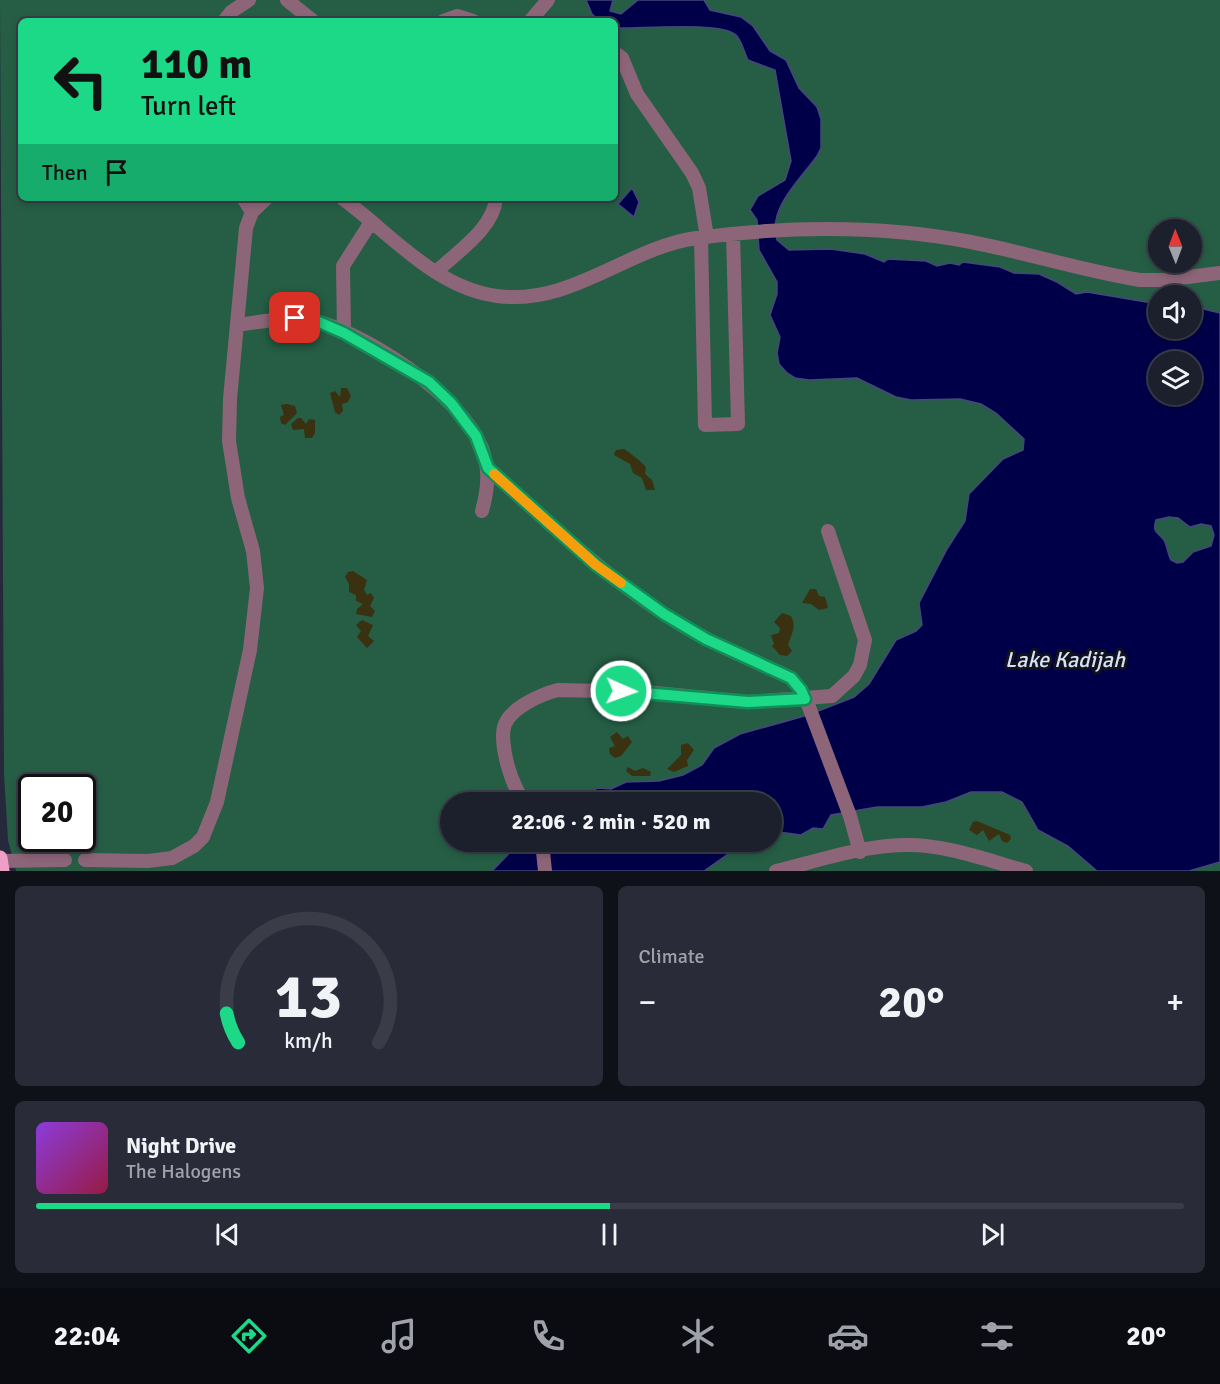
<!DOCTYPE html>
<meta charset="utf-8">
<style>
:root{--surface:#1c1f2c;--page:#292c38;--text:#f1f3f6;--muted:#a0a2a9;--line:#3a3d48;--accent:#1cd988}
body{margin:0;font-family:Signika,sans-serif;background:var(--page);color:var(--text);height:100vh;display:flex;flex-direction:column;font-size:22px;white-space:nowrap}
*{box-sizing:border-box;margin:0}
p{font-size:20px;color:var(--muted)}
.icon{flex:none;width:33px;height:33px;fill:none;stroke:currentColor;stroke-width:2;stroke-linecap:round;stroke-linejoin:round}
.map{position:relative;height:871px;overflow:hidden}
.side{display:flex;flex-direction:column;gap:15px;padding:15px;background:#0f1118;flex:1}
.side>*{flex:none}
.hud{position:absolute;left:18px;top:18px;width:600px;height:183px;border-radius:9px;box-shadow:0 3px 9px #0003,0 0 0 2px var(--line);background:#1cd988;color:#111;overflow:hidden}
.needle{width:39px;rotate:359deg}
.tools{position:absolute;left:1148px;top:219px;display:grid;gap:12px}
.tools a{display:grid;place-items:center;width:54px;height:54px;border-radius:50%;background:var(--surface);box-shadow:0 3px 9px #0003,0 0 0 2px var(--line);font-size:30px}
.speed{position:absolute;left:18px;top:774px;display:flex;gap:12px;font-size:30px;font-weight:700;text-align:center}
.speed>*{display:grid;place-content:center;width:78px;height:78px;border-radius:50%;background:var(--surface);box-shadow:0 3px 9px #0003,0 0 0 2px var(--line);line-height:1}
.speed .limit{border:3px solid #111;border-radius:9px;background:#fff;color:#111}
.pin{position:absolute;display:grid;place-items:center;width:51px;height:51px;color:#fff;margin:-26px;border-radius:12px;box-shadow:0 3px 9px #0006}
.me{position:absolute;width:66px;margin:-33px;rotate:92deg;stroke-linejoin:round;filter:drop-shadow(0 0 4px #0008)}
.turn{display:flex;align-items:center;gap:21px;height:126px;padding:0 24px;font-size:27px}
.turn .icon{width:78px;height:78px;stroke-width:2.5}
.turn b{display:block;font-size:42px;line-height:51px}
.then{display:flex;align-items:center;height:57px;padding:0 24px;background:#0003;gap:12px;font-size:22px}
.big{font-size:45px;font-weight:800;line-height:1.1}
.side .tile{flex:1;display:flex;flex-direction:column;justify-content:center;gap:9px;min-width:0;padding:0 21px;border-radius:9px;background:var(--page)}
.side .dial{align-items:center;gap:0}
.dial svg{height:156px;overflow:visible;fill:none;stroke:var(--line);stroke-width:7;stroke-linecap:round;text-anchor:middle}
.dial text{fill:var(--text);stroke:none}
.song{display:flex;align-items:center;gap:18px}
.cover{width:72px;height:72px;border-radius:9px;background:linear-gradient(135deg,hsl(270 70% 55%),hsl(340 70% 35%))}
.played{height:6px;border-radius:3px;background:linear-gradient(90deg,var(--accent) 50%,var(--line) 50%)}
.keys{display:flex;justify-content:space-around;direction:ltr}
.heat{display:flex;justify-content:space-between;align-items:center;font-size:33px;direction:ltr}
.side .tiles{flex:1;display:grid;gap:15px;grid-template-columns:1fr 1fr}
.tile:last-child{grid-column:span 2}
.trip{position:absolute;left:440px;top:792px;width:342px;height:60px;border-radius:30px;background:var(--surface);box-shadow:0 3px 9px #0003,0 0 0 2px var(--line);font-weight:800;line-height:60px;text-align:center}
.menu{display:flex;height:96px;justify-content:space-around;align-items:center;background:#0b0c12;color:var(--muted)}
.menu .icon{width:42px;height:42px}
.menu .selected{color:var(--accent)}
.menu b{font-size:27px;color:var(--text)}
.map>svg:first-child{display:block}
</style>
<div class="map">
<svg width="1220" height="871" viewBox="0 0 1220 871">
<rect width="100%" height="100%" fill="#26293b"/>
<path fill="#255e45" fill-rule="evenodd" d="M0,0H1220V871H16L8,840L4,774ZM21,21H615V198H21ZM1158,230H1191V262H1158ZM1158,296H1191V328H1158ZM1158,362H1191V394H1158ZM32,788H82V838H32ZM450,802H771V842H450Z"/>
<path fill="#3a3111" d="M341,388H347L351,396L348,402L342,404L343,411L339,415L335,412L330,393L335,391L340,397Z
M287,404L295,406L297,413L285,425L281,423L280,417L284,415L281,405Z
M298,418H301L306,424L309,419L315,420V433L312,438H305L304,429L293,430L291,424Z
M624,449C628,451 644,464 646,467L645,474L652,480L655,490H646L642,478L633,473L630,464L614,455L616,450Z
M353,571L367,580L364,590L367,595L371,593L374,598L370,606L375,611L372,617L356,614L357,609L363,604L356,601V595L349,592V584L345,577L348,572Z
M810,589H816L819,596L825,597L828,608L819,610L811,604L802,603Z
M782,613L791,616C797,627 791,635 788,645L792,651L787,656L780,655L772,646L774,644L771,635L779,633L780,628L774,622Z
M362,620L373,625L368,636L374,641L367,648L357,637L361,631L356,625Z
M617,732L623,739L628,736L632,742L621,756L615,758L610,754L609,748L615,746L610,737Z
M688,743L694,750L687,760L688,766L674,772L667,769L681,755V745Z
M628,767L635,771L643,768L651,772L650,776H632L626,771Z
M977,821L1010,835L1011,839L1007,843L1002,841L999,834L989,841L983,830L977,835L969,830L973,822Z"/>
<path fill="#000048" stroke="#45467c" stroke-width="1.5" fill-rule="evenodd" d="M586,0H613L610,11L621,14L638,0H704L710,10L741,17L753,26L770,51L786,60L799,88L817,107L821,119V148L817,156C800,180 767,209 777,240L789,250L831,249L865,254L884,262L888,259L926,261L937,266L950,263L959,265L963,262L1000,267L1014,273L1039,274L1057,282L1076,294L1087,292L1158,304V328H1191V306L1220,313V862L1189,871H1097L1068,846L1038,830L1022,802L1002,792H971L946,802L922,807H877L831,815L823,829L813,828L801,835L771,831V802H564L598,788L611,789L626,782L659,781L683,775L702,765L714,748L740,734L808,715L854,697L869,684L896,640L916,631L922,625L919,603L947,549L965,521L969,494L1003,459L1023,450L1024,439L996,413L981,404L960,399L911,400L896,397L857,378L809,380L795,378L787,373L779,364L777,353L780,337L770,315L777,294V282L759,250L757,220L750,210L758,196L785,180L791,161L775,70L748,60C744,52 742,41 736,35C722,21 638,29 615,28V21L598,20L592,14ZM1158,362H1191V394H1158ZM1169,517L1178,518L1190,527L1201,524L1211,526L1214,535L1211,546L1193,552L1183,562L1177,563L1171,560C1168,555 1167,545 1164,540C1157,531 1152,533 1156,520Z
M632,188L639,202L634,217L618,204Z
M520,842H745L704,871H492Z"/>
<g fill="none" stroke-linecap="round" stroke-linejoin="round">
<path stroke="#8d6578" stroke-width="14" d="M287,0L313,21
M224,21L231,12L249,0
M443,21L457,16L473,21
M530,21L548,0
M615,53L622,58L637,94L692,173L699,188L707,237
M243,198L252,212
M342,198C390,233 435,288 497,296C571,306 627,248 696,238C787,226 881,225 971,242C1028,253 1083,271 1140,280H1164L1220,273
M701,238L705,425L738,424L733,234
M436,272C457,252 494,228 496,198
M237,325C260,322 286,316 310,320C363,330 462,396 482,448C490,470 488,489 482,511
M344,333L343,266L371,222
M488,469C545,519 600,572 664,614C704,641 748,658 791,678L801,690L809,707L850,816L860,852
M526,802C512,791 498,741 505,724C512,707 542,694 558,690L645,692L748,702L832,696L854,676L860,665L865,640L828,531
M542,842L545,871
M85,860L148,861L172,858L194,846L203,837L217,802L250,650L257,588L253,551L238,498L229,441L230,399L246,228L252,212L267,198
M0,861L65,860
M776,871C817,861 861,846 904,845C945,844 987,860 1026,871"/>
<path stroke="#f09ec6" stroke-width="15" d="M0,858L2,871"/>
</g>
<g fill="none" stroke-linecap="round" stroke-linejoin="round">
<defs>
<path id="route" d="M295,318L319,322L344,333L429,382L451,403L476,436L488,468L596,565L664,614L706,639L791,678L801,690L805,699L748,702L621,691"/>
</defs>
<use href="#route" stroke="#128d58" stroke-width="15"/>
<use href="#route" stroke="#1cd988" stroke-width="10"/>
<path stroke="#f59e0b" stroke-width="10" d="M494,474L596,565L621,583"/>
</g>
<g text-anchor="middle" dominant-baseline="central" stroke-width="6" stroke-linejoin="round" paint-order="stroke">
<g font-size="22" font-style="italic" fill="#d5e1f6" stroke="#11121b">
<text x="1065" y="659">Lake Kadijah</text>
</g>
</g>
</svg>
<div class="tools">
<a><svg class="needle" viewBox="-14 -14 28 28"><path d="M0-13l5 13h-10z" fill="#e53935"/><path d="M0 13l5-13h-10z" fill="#a0a2a9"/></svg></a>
<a><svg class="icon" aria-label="sound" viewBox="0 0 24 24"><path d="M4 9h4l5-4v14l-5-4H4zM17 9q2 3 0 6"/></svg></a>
<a><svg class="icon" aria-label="layers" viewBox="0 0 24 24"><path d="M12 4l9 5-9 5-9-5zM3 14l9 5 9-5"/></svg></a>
</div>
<div class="speed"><div class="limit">20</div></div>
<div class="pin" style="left:295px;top:318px;background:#d93025"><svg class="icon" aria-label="arrive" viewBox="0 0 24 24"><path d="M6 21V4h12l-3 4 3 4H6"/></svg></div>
<svg class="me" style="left:621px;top:691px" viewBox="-20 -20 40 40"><circle r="17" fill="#1cd988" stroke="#fff" stroke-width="3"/><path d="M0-11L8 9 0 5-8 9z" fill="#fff"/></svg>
<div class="trip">22:06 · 2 min · 520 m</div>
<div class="hud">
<div class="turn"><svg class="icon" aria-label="left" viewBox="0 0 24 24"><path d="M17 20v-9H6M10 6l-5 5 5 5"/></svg><div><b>110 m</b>Turn left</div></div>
<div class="then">Then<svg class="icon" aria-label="arrive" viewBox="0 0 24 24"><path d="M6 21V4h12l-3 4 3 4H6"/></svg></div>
</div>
</div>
<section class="side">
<div class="tiles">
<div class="tile dial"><svg viewBox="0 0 100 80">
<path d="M14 69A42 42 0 1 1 86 69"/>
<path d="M14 69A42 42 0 0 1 8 54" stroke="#1cd988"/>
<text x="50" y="56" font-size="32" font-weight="700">13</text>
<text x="50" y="72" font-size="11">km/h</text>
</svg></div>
<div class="tile"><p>Climate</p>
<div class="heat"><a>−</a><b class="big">20°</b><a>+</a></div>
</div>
<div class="tile">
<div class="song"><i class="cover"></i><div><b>Night Drive</b><p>The Halogens</p></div></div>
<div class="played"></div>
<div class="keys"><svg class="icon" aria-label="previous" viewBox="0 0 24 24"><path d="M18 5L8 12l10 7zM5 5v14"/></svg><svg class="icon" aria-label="pause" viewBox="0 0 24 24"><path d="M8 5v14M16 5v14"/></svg><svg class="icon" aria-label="next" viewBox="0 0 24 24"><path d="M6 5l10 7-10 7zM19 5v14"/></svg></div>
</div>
</div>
</section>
<nav class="menu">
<b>22:04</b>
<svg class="icon selected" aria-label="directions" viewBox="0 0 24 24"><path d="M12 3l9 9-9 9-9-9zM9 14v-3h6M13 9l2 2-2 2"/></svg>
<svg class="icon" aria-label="music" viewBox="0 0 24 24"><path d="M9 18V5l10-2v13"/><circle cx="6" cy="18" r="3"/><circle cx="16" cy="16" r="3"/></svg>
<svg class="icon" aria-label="phone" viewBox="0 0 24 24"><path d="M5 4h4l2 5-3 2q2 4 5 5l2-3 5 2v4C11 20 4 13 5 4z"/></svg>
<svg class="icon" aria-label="climate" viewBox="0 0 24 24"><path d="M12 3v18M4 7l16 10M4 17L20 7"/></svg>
<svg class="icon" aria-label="car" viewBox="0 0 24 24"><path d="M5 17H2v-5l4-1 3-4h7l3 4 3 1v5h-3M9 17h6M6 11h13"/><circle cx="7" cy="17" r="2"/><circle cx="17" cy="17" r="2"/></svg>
<svg class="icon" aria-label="filters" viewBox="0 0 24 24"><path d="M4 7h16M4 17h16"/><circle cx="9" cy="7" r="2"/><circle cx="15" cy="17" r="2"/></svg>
<b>20°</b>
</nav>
